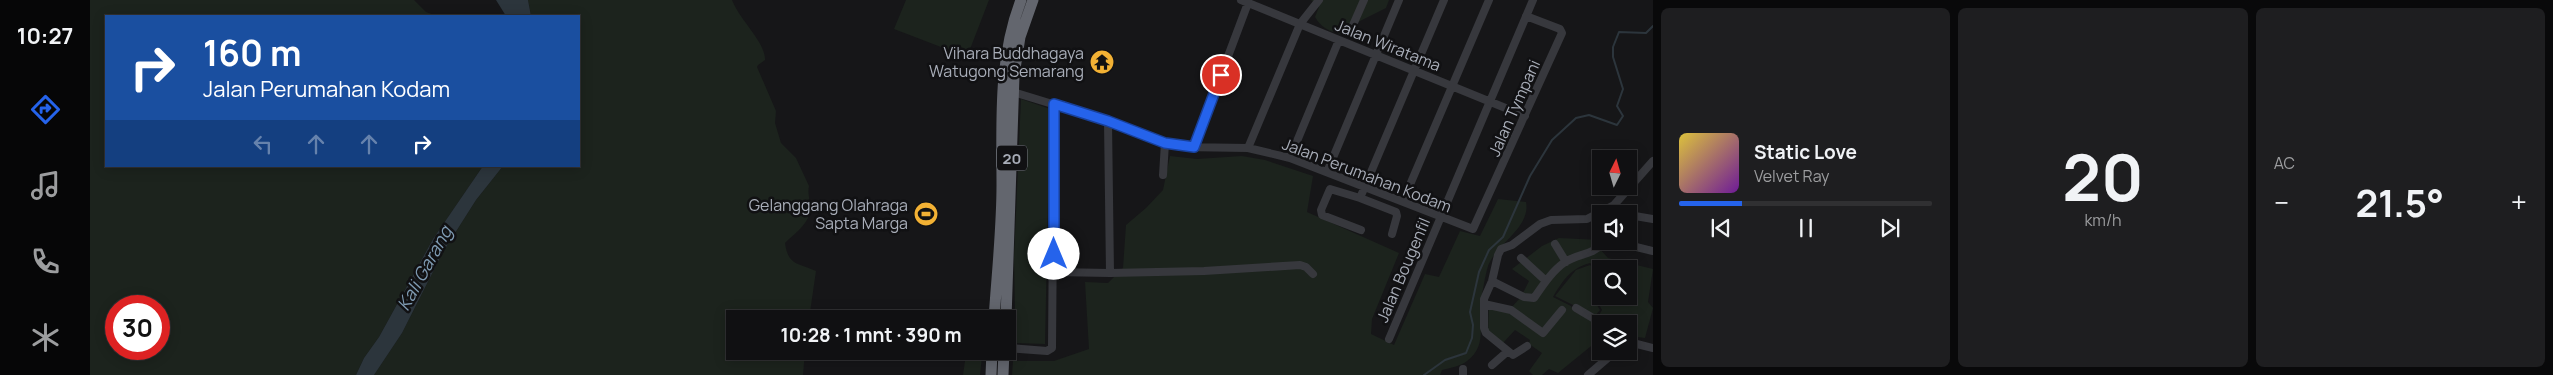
<!DOCTYPE html>
<html lang="id">
<meta charset="utf-8">
<style>
:root{--surface:#101012;--page:#1e1e20;--text:#f1f3f6;--muted:#9c9d9f;--line:#303032;--accent:#2563eb}
body{margin:0;font-family:Manrope,sans-serif;background:var(--page);color:var(--text);height:100vh;display:flex;flex-direction:column;font-size:19px;white-space:nowrap}
*{box-sizing:border-box;margin:0}
p{font-size:16px;color:var(--muted)}
.icon{flex:none;width:28px;height:28px;fill:none;stroke:currentColor;stroke-width:2;stroke-linecap:round;stroke-linejoin:round}
.map{position:relative;flex:1;overflow:hidden}
.side{display:flex;flex-direction:column;gap:8px;padding:8px;background:#09090a;width:900px}
.side>*{flex:none}
.guide{position:absolute;left:15px;top:15px;width:475px;height:152px;border-radius:0px;box-shadow:0 2px 12px #0003,0 0 0 1px var(--line);background:#1a4fa0;color:#fff;overflow:hidden}
.needle{width:32px;rotate:5deg}
.controls{position:absolute;left:1502px;top:150px;display:grid;gap:10px}
.controls a{display:grid;place-items:center;width:45px;height:45px;border-radius:0px;background:var(--surface);box-shadow:0 2px 12px #0003,0 0 0 1px var(--line);font-size:25px}
.speed{position:absolute;left:15px;top:295px;display:flex;gap:10px;font-size:25px;font-weight:700;text-align:center}
.speed>*{display:grid;place-content:center;width:65px;height:65px;border-radius:50%;background:var(--surface);box-shadow:0 2px 12px #0003,0 0 0 1px var(--line);line-height:1}
.speed .limit{border:8px solid #d22;background:#fff;color:#111}
.pin{position:absolute;display:grid;place-items:center;width:42px;height:42px;color:#fff;margin:-21px;border:2px solid #fff;border-radius:50%;box-shadow:0 1px 5px #0007}
.me{position:absolute;width:55px;margin:-28px;rotate:0deg;stroke-linejoin:round;filter:drop-shadow(0 0 4px #0008)}
.turn{display:flex;align-items:center;gap:18px;height:105px;padding:0 15px;font-size:22px}
.turn .icon{width:65px;height:65px;stroke-width:2.5}
.turn b{display:block;font-size:35px;line-height:42px}
.lanes{display:flex;align-items:center;height:48px;padding:0 15px;background:#0003;justify-content:center;gap:25px;direction:ltr}
.lanes .off{opacity:.35}
.big{font-size:38px;font-weight:700;line-height:1.1}
.side .widget{flex:1;display:flex;flex-direction:column;justify-content:center;gap:8px;min-width:0;padding:0 18px;border-radius:8px;background:var(--page)}
.side .dial{align-items:center;gap:0}
.dial b{font-size:65px;line-height:1}
.song{display:flex;align-items:center;gap:15px}
.cover{width:60px;height:60px;border-radius:8px;background:linear-gradient(135deg,hsl(50 70% 55%),hsl(280 70% 35%))}
.played{height:5px;border-radius:2px;background:linear-gradient(90deg,var(--accent) 25%,var(--line) 25%)}
.keys{display:flex;justify-content:space-around;direction:ltr}
.heat{display:flex;justify-content:space-between;align-items:center;font-size:28px;direction:ltr}
.side .tiles{flex:1;display:grid;gap:8px;grid-template-columns:repeat(3,1fr)}
.trip{position:absolute;left:636px;top:310px;width:290px;height:50px;border-radius:0px;background:var(--surface);box-shadow:0 2px 12px #0003,0 0 0 1px var(--line);font-weight:700;line-height:50px;text-align:center}
main{display:flex;flex:1;min-height:0}
.dock{display:flex;flex-direction:column;width:90px;justify-content:space-around;align-items:center;background:#060607;color:var(--muted)}
.dock .icon{width:35px;height:35px}
.dock .current{color:var(--accent)}
.dock b{font-size:22px;color:var(--text)}
.map>svg:first-child{display:block}
</style>
<main>
<nav class="dock">
<b>10:27</b>
<svg class="icon current" aria-label="directions" viewBox="0 0 24 24"><path d="M12 3l9 9-9 9-9-9zM9 14v-3h6M13 9l2 2-2 2"/></svg>
<svg class="icon" aria-label="music" viewBox="0 0 24 24"><path d="M9 18V5l10-2v13"/><circle cx="6" cy="18" r="3"/><circle cx="16" cy="16" r="3"/></svg>
<svg class="icon" aria-label="phone" viewBox="0 0 24 24"><path d="M5 4h4l2 5-3 2q2 4 5 5l2-3 5 2v4C11 20 4 13 5 4z"/></svg>
<svg class="icon" aria-label="climate" viewBox="0 0 24 24"><path d="M12 3v18M4 7l16 10M4 17L20 7"/></svg>
</nav>
<div class="map">
<svg width="1563" height="375" viewBox="0 0 1563 375">
<rect width="100%" height="100%" fill="#161618"/>
<path fill="#1c231d" fill-rule="evenodd" d="M0,0H324L336,12L347,16H16V166H393L343,239L289,337L274,358L266,375H0ZM26,306H69V349H26Z
M438,0H642C649,19 676,43 675,60L668,65L667,67L686,111L685,123L691,143L706,158L719,186C717,194 721,202 720,210C720,223 703,235 695,243C698,266 709,263 726,271L719,319H645V351H715L713,375H284L312,333L353,252L386,200L413,166H489V16H441Z
M816,0H899L877,57L804,29Z
M1221,0H1299L1296,8L1268,22L1260,36C1246,34 1232,30 1225,17L1229,7Z
M931,99L960,109L955,344L923,343L925,313L924,258Z
M1080,156L1107,159L1152,156L1175,160L1223,176L1217,212L1309,253L1282,319L1281,334L1304,345L1335,274L1349,277L1370,231L1390,236L1408,199L1436,202C1441,228 1406,244 1398,266C1395,276 1393,290 1391,300C1387,322 1399,345 1377,361C1371,366 1360,368 1352,370L1350,375H922L923,361H964L999,349L995,282L1018,283L1033,268L1036,225L1056,208L1073,190Z
M1469,238L1510,240L1509,248L1518,258L1563,269L1558,302L1563,308L1555,338L1539,336V324H1519L1508,317L1512,310L1507,301L1511,279V296H1539V269H1511V271L1500,263C1481,268 1473,280 1463,297L1481,306L1485,312L1511,324V338L1468,373L1459,369L1452,375H1443L1439,371L1452,353L1439,344L1440,340L1425,330L1413,343L1398,331L1399,304L1420,309L1431,297L1439,281L1422,269L1452,246Z
M1500,265L1510,273L1505,302L1510,310L1505,316L1465,296L1486,270Z
M876,354L892,356L890,375H873Z"/>
<path fill="#2c353c" d="M406,0H438L441,16H416Z
M393,166H413L386,200L353,252L312,333L284,375H266L274,358L289,337L343,239Z"/>
<g fill="none" stroke-linecap="round" stroke-linejoin="round">
<path stroke="#2c353c" stroke-width="2" d="M1334,375L1355,360L1376,353L1382,338L1383,325L1380,312L1389,272L1399,250L1413,237L1440,176L1462,140L1486,118L1499,115L1527,125L1533,116L1527,106L1533,89L1523,57V47L1529,32L1556,33L1563,26"/>
<path stroke="#37383d" stroke-width="8" d="M1151,0L1435,116
M1263,25L1274,0
M923,92L1018,121L1075,143L1091,147L1158,148L1200,158L1383,229L1472,33L1470,29L1436,16
M1104,147L1158,3
M1158,148L1210,24L1229,0
M1200,158L1249,40
M1237,172L1309,0
M1073,175L1075,143
M1270,198L1306,212L1307,216L1302,234
M1313,201L1399,0
M1528,214H1531
M1539,215L1563,219
M1271,230L1232,215L1231,210L1240,189L1270,198L1354,0
M1522,241L1563,251
M1465,244L1476,262
M1431,258L1456,281
M964,272L1020,273L1018,121
M1020,273L1114,271L1210,265L1216,267L1223,274
M1402,281L1434,297L1444,298C1453,285 1462,271 1475,262C1491,252 1500,257 1516,241
M1394,304L1421,310L1453,333L1472,310
M1486,308L1513,324
M1299,339L1443,0
M1539,342L1563,348
M1437,346L1423,355L1396,333L1394,328V299L1402,281L1408,255L1411,249L1422,245L1450,224L1461,220L1497,219L1524,205L1563,161
M918,348L957,351L962,348L964,104
M1402,365L1418,351
M1373,375V369
M1498,375L1526,351"/>
<path stroke="#63666e" stroke-width="11" d="M904,319C907,274 912,229 912,185C912,122 908,60 931,0
M916,319L924,75L930,37L943,0
M901,375L902,351
M913,375L914,351"/>
</g>
<g fill="none" stroke-linecap="round" stroke-linejoin="round">
<defs>
<path id="route" d="M964,254V104L1018,121L1075,143L1104,147L1131,75"/>
</defs>
<use href="#route" stroke="#184099" stroke-width="12"/>
<use href="#route" stroke="#2563eb" stroke-width="9"/>
</g>
<defs>
<symbol id="temple-disc" viewBox="-11 -11 22 22"><circle r="9.5" fill="#f2b134" stroke="#111113"/><path d="M0-6L5-2H3V0L6.5 2.5H4V6H1.5V3h-3V6H-4V2.5H-6.5L-3 0V-2H-5Z" fill="#111"/></symbol>
<symbol id="stadium-disc" viewBox="-11 -11 22 22"><circle r="9.5" fill="#f2b134" stroke="#111113"/><path d="M0-5a6.5 5 0 1 0 0 10a6.5 5 0 1 0 0-10ZM-3.5-1.8h7v3.6h-7Z" fill="#111"/></symbol>
</defs>
<g fill-rule="evenodd">
<use href="#temple-disc" x="998" y="48" width="28" height="28"/>
<use href="#stadium-disc" x="822" y="200" width="28" height="28"/>
</g>
<g text-anchor="middle" dominant-baseline="central" stroke-width="5" stroke-linejoin="round" paint-order="stroke">
<rect fill="#111113" stroke="#7b7e86" stroke-width="1" x="907" y="145.5" width="30" height="25" rx="4"/>
<g font-size="15" font-weight="bold" fill="#a8adb8">
<text x="922" y="158">20</text>
</g>
<g font-size="16" fill="#a8adb8" stroke="#111113">
<text transform="translate(1298 45) rotate(22)">Jalan Wiratama</text>
<text transform="translate(1424 108) rotate(-66)">Jalan Tympani</text>
<text transform="translate(1277 175) rotate(21)">Jalan Perumahan Kodam</text>
<text transform="translate(1313 270) rotate(-67)">Jalan Bougenfil</text>
</g>
<g font-size="16" fill="#a8adb8" stroke="#111113" text-anchor="end">
<text x="994" y="53">Vihara Buddhagaya<tspan x="994" dy="18">Watugong Semarang</tspan></text>
<text x="818" y="205">Gelanggang Olahraga<tspan x="818" dy="18">Sapta Marga</tspan></text>
</g>
<g font-size="18" font-style="italic" fill="#7f9bb3" stroke="#111113">
<text transform="translate(334 268) rotate(-61)">Kali Garang</text>
</g>
</g>
</svg>
<div class="controls">
<a><svg class="needle" viewBox="-14 -14 28 28"><path d="M0-13l5 13h-10z" fill="#e53935"/><path d="M0 13l5-13h-10z" fill="#9c9d9f"/></svg></a>
<a><svg class="icon" aria-label="sound" viewBox="0 0 24 24"><path d="M4 9h4l5-4v14l-5-4H4zM17 9q2 3 0 6"/></svg></a>
<a><svg class="icon" aria-label="search" viewBox="0 0 24 24"><circle cx="10" cy="10" r="6"/><path d="M15 15l6 6"/></svg></a>
<a><svg class="icon" aria-label="layers" viewBox="0 0 24 24"><path d="M12 4l9 5-9 5-9-5zM3 14l9 5 9-5"/></svg></a>
</div>
<div class="speed"><div class="limit">30</div></div>
<div class="pin" style="left:1131px;top:75px;background:#d93025"><svg class="icon" aria-label="arrive" viewBox="0 0 24 24"><path d="M6 21V4h12l-3 4 3 4H6"/></svg></div>
<svg class="me" style="left:964px;top:254px" viewBox="-20 -20 40 40"><circle r="19" fill="#fff"/><path d="M0-13L10 11 0 6-10 11z" fill="#2563eb"/></svg>
<div class="trip">10:28 · 1 mnt · 390 m</div>
<div class="guide">
<div class="turn"><svg class="icon" aria-label="right" viewBox="0 0 24 24"><path d="M7 20v-9h11M14 6l5 5-5 5"/></svg><div><b>160 m</b>Jalan Perumahan Kodam</div></div>
<div class="lanes"><svg class="icon off" aria-label="left" viewBox="0 0 24 24"><path d="M17 20v-9H6M10 6l-5 5 5 5"/></svg><svg class="icon off" aria-label="ahead" viewBox="0 0 24 24"><path d="M12 20V5M6 11l6-6 6 6"/></svg><svg class="icon off" aria-label="ahead" viewBox="0 0 24 24"><path d="M12 20V5M6 11l6-6 6 6"/></svg><svg class="icon" aria-label="right" viewBox="0 0 24 24"><path d="M7 20v-9h11M14 6l5 5-5 5"/></svg></div>
</div>
</div>
<section class="side">
<div class="tiles">
<div class="widget">
<div class="song"><i class="cover"></i><div><b>Static Love</b><p>Velvet Ray</p></div></div>
<div class="played"></div>
<div class="keys"><svg class="icon" aria-label="previous" viewBox="0 0 24 24"><path d="M18 5L8 12l10 7zM5 5v14"/></svg><svg class="icon" aria-label="pause" viewBox="0 0 24 24"><path d="M8 5v14M16 5v14"/></svg><svg class="icon" aria-label="next" viewBox="0 0 24 24"><path d="M6 5l10 7-10 7zM19 5v14"/></svg></div>
</div>
<div class="widget dial"><b>20</b><p>km/h</p></div>
<div class="widget"><p>AC</p>
<div class="heat"><a>−</a><b class="big">21.5°</b><a>+</a></div>
</div>
</div>
</section>
</main>
